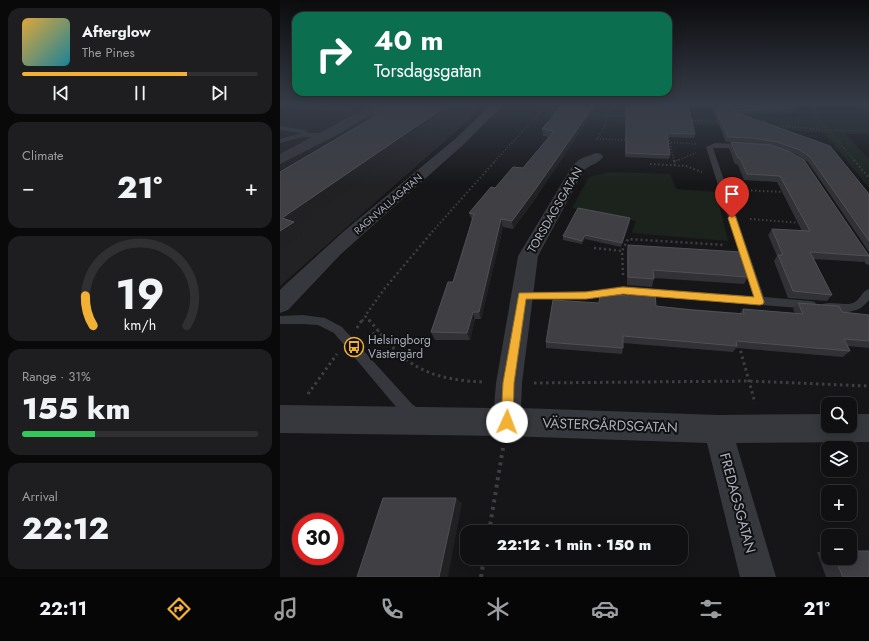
<!DOCTYPE html>
<meta charset="utf-8">
<style>
:root{--surface:#101012;--page:#1e1e20;--text:#f1f3f6;--muted:#9c9d9f;--line:#303032;--accent:#f2b134}
body{margin:0;font-family:Jost,sans-serif;background:var(--page);color:var(--text);height:100vh;display:flex;flex-direction:column;font-size:15px;white-space:nowrap}
*{box-sizing:border-box;margin:0}
p{font-size:13px;color:var(--muted)}
.icon{flex:none;width:22px;height:22px;fill:none;stroke:currentColor;stroke-width:2;stroke-linecap:round;stroke-linejoin:round}
.map{position:relative;flex:1;overflow:hidden}
.sheet{display:flex;flex-direction:column;gap:8px;padding:8px;background:#09090a;width:280px}
.sheet>*{flex:none}
.guide{position:absolute;left:12px;top:12px;width:380px;height:84px;border-radius:12px;box-shadow:0 2px 10px #0003,0 0 0 1px var(--line);background:#0b6e4f;color:#fff;overflow:hidden}
.tools{position:absolute;left:541px;top:397px;display:grid;gap:8px}
.tools a{display:grid;place-items:center;width:36px;height:36px;border-radius:8px;background:var(--surface);box-shadow:0 2px 10px #0003,0 0 0 1px var(--line);font-size:20px}
.speed{position:absolute;left:12px;top:513px;display:flex;gap:8px;font-size:20px;font-weight:700;text-align:center}
.speed>*{display:grid;place-content:center;width:52px;height:52px;border-radius:50%;background:var(--surface);box-shadow:0 2px 10px #0003,0 0 0 1px var(--line);line-height:1}
.speed .limit{border:6px solid #d22;background:#fff;color:#111}
.pin{position:absolute;display:grid;place-items:center;width:34px;height:34px;color:#fff;margin:-41px -17px;border-radius:50% 50% 50% 0;rotate:-45deg;box-shadow:0 0 4px #0007}
.pin .icon{rotate:45deg}
.me{position:absolute;width:44px;margin:-22px;rotate:2deg;stroke-linejoin:round;filter:drop-shadow(0 0 3px #0008)}
.turn{display:flex;align-items:center;gap:14px;height:84px;padding:0 16px;font-size:18px}
.turn .icon{width:52px;height:52px;stroke-width:2.5}
.turn b{display:block;font-size:28px;line-height:34px}
.big{font-size:30px;font-weight:800;line-height:1.1}
.sheet .tile{flex:1;display:flex;flex-direction:column;justify-content:center;gap:6px;min-width:0;padding:0 14px;border-radius:12px;background:var(--page)}
.sheet .dial{align-items:center;gap:0}
.dial svg{height:104px;overflow:visible;fill:none;stroke:var(--line);stroke-width:7;stroke-linecap:round;text-anchor:middle}
.dial text{fill:var(--text);stroke:none}
.song{display:flex;align-items:center;gap:12px}
.cover{width:48px;height:48px;border-radius:6px;background:linear-gradient(135deg,hsl(40 70% 55%),hsl(190 70% 35%))}
.played{height:4px;border-radius:2px;background:linear-gradient(90deg,var(--accent) 70%,var(--line) 70%)}
.keys{display:flex;justify-content:space-around;direction:ltr}
.heat{display:flex;justify-content:space-between;align-items:center;font-size:22px;direction:ltr}
.charge{height:6px;border-radius:3px;background:linear-gradient(90deg,#34c759 31%,var(--line) 0)}
.trip{position:absolute;left:180px;top:525px;width:228px;height:40px;border-radius:12px;background:var(--surface);box-shadow:0 2px 10px #0003,0 0 0 1px var(--line);font-weight:800;line-height:40px;text-align:center}
.dock{display:flex;height:64px;justify-content:space-around;align-items:center;background:#060607;color:var(--muted)}
.dock .icon{width:28px;height:28px}
.dock .current{color:var(--accent)}
.dock b{font-size:18px;color:var(--text)}
main{display:flex;flex:1;min-height:0}
.map>svg:first-child{display:block}
</style>
<main>
<section class="sheet">
<div class="tile">
<div class="song"><i class="cover"></i><div><b>Afterglow</b><p>The Pines</p></div></div>
<div class="played"></div>
<div class="keys"><svg class="icon" aria-label="previous" viewBox="0 0 24 24"><path d="M18 5L8 12l10 7zM5 5v14"/></svg><svg class="icon" aria-label="pause" viewBox="0 0 24 24"><path d="M8 5v14M16 5v14"/></svg><svg class="icon" aria-label="next" viewBox="0 0 24 24"><path d="M6 5l10 7-10 7zM19 5v14"/></svg></div>
</div>
<div class="tile"><p>Climate</p>
<div class="heat"><a>−</a><b class="big">21°</b><a>+</a></div>
</div>
<div class="tile dial"><svg viewBox="0 0 100 80">
<path d="M14 69A42 42 0 1 1 86 69"/>
<path d="M14 69A42 42 0 0 1 8 46" stroke="#f2b134"/>
<text x="50" y="56" font-size="32" font-weight="700">19</text>
<text x="50" y="72" font-size="11">km/h</text>
</svg></div>
<div class="tile"><p>Range · 31%</p><b class="big">155 km</b><div class="charge"></div></div>
<div class="tile"><p>Arrival</p><b class="big">22:12</b></div>
</section>
<div class="map">
<svg width="589" height="577" viewBox="0 0 589 577">
<rect width="100%" height="100%" fill="#161618"/>
<path fill="#222225" d="M0,105H202L190,119L0,286Z"/>
<path fill="#1c231d" d="M507,105H589V134H565L589,159V188L544,133L409,124L264,118L271,106L411,118L521,117Z
M330,172L390,174L396,189L436,192L448,241L352,233L356,221L292,208L309,177Z"/>
<g fill="none" stroke-linecap="round" stroke-linejoin="round">
<path stroke="#3d3f44" stroke-width="1.5" stroke-dasharray="1 2" stroke-linecap="butt" d="M537,105L534,110L540,121L548,130L589,131
M573,105L589,111
M263,111L279,112
M474,112L488,125
M310,114L348,117
M409,120L440,122
M491,125L548,130L575,161
M388,134L394,161
M317,139L348,140
M317,140L325,124L331,105
M385,142L416,144
M215,161L267,105
M396,161L416,153"/>
<path stroke="#3d3f44" stroke-width="2" stroke-dasharray="1.5 2.5" stroke-linecap="butt" d="M394,160L395,165
M574,160L589,178
M394,162L398,160
M370,164L406,166L422,172
M459,190L504,192
M470,219L521,223
M152,232L216,160"/>
<path stroke="#3d3f44" stroke-width="2.5" stroke-dasharray="2 3" stroke-linecap="butt" d="M314,248L342,251
M343,275L342,251L348,239L445,245
M82,321L85,316
M90,321L85,316L105,288L153,231"/>
<path stroke="#3d3f44" stroke-width="3" stroke-dasharray="2.5 3.5" stroke-linecap="butt" d="M89,320C99,331 108,344 120,354C143,376 174,381 205,382
M77,328L82,320
M88,338L99,330
M459,345L475,403
M254,383L469,381L589,386
M28,394L57,354"/>
<path stroke="#3d3f44" stroke-width="4" stroke-dasharray="3 4.5" stroke-linecap="butt" d="M209,532L223,448
M201,577L204,558"/>
<path fill="#37383d" fill-rule="evenodd" d="M0,126L25,130L27,131V133H41L50,136L47,138L23,137L0,143V139L22,133L0,130Z
M435,143L464,144L467,146L464,148H433L484,297L531,301L535,302L536,305L535,308L531,309L343,294L306,299H238L237,296L238,293L242,292L306,291L343,286L473,296L426,147Z
M580,245L583,246L589,255V265L586,264L576,248Z
M589,289V300C587,302 585,305 582,307C573,314 553,313 543,310L542,307L543,304C553,301 565,307 575,302C581,298 582,291 589,289Z
M23,315L45,318L62,327L132,404L140,410L142,415L140,420L135,422L122,414L54,333L38,325L23,324H0V316Z"/>
<path fill="#37383d" fill-rule="evenodd" d="M92,105H106L59,134L0,164V154Z
M211,105H223L184,144L61,254L8,310L0,313V290L6,284L63,232L175,139Z
M316,153L321,154L323,157C319,163 310,165 304,170L258,256L242,383L241,408L438,415L548,414V426H570V414H589V442L456,443L496,577H460L427,443L227,436L0,433V405L214,408L216,383L238,256L293,165L300,159Z"/>
</g>
<path fill="#323236" d="M5,105H163L160,108H163L166,120L19,228L24,235L0,254V172L94,117V116H91L87,106L72,114Z
M280,105L258,195L233,229L223,227L201,319H195L190,340H155L151,332L173,282L192,221V220L189,213L215,188L243,168L269,137L263,136L262,129L274,115Z
M346,105H408L415,134L414,138L387,137L390,155L389,159L345,157Z
M431,105H514V108L512,113L463,114L589,194V252L528,162L517,155L511,152L589,256L583,262L534,259L552,295L547,301L508,298L494,261L497,256L488,235L492,229L522,231L497,182L464,180L458,165L455,164L449,148L451,142L489,145L472,143L446,142Z
M350,222L341,247L305,239L302,244L283,240V236Z
M348,245L468,277L464,284L374,278L372,287L347,285V252Z
M348,289L376,306L460,313L463,309L515,313L513,309L518,303L562,312L589,315V348L568,346L570,351L563,357L456,348L453,352L343,343V348L342,354L266,348V342L319,303L347,296Z
M548,551V558H570L589,577H546L537,552Z"/>
<path fill="#212124" d="M68,105H86L87,106L72,114Z
M147,105H163L151,117L163,108L166,120L19,228L24,235L0,254V231L2,218Z
M314,105H318L258,195L233,229L232,221Z
M5,106L12,118L0,124V108Z
M350,218V222L341,247L342,243Z
M221,219L223,227L201,319L199,312Z
M305,235V239L302,244V241Z
M193,312L195,319L190,340L187,333Z
M176,498L182,503L168,577H159Z"/>
<path fill="#3f3f44" stroke="#4f5156" d="M0,105L5,106L0,108Z
M92,105H147L146,107L163,108L2,218L14,222L0,231V172L99,114L92,113L103,106Z
M280,105H314L257,187L232,221L221,219L199,312H193L187,333L151,332L168,282H173L194,214L189,213L211,187L215,188L233,167L243,168L274,131L262,129L274,115Z
M346,105H408L415,134L387,133L390,155L346,153Z
M434,105H514V108L452,111L550,146L589,194V241L530,157L520,150L497,142L473,138L448,137Z
M451,142L491,145L508,151L524,160L589,256L530,252L552,295L513,291L498,255H503L492,229L530,231L500,176L467,174L460,158H458Z
M298,208L350,218L342,243L305,235L302,241L283,236Z
M348,245L461,252L468,277L373,270L374,279L348,277Z
M348,289L375,291L376,306L411,310L464,314L463,309L523,314L518,303L559,306L562,312L589,315V341L564,339L570,351L456,341L457,346L343,336V348L266,342L273,300L319,303L320,294L348,296Z
M103,498H176L159,577H77Z
M570,551H589V577H563L555,558H570Z"/>
<linearGradient id="sky" x2="0" y2="1"><stop stop-color="#0c0c0d"/><stop offset="0.56" stop-color="#363c48"/><stop offset="1" stop-color="#363c48" stop-opacity="0"/></linearGradient>
<rect width="589" height="186" fill="url(#sky)"/>
<path fill="#f2b134" stroke="#9d7322" d="M450,216H455L456,218L484,302L483,304L480,305L343,294L306,299H246L234,383L233,422L232,426L227,428L223,426L221,422L223,383L239,293L306,292L343,287L474,297L448,218Z"/>
<defs>
<symbol id="bus-ring" viewBox="-11 -11 22 22"><circle r="9.5" fill="#111113" stroke="#f2b134" stroke-width="1.5"/><path d="M-5-6H5V4H4V6H2V4H-2V6H-4V4H-5ZM-3.5-4V0h7V-4ZM-3.5 1.2v1.5H-2V1.2ZM2 1.2v1.5H3.5V1.2Z" fill="#f2b134"/></symbol>
</defs>
<g fill-rule="evenodd">
<use href="#bus-ring" x="63" y="336" width="22" height="22"/>
</g>
<g text-anchor="middle" dominant-baseline="central" stroke-width="4" stroke-linejoin="round" paint-order="stroke">
<g font-size="10" fill="#a8adb8" stroke="#111113">
<text transform="translate(108 204) rotate(-41)">RAGNVALLAGATAN</text>
</g>
<g font-size="12" fill="#a8adb8" stroke="#111113">
<text transform="translate(275 210) rotate(-60)">TORSDAGSGATAN</text>
</g>
<g font-size="12" fill="#a8adb8" stroke="#111113" text-anchor="start">
<text x="88" y="340">Helsingborg<tspan x="88" dy="14">Västergård</tspan></text>
</g>
<g font-size="14" fill="#a8adb8" stroke="#111113">
<text transform="translate(330 425) rotate(2)">VÄSTERGÅRDSGATAN</text>
<text transform="translate(458 503) rotate(75)">FREDAGSGATAN</text>
</g>
</g>
</svg>
<div class="tools">
<a><svg class="icon" aria-label="search" viewBox="0 0 24 24"><circle cx="10" cy="10" r="6"/><path d="M15 15l6 6"/></svg></a>
<a><svg class="icon" aria-label="layers" viewBox="0 0 24 24"><path d="M12 4l9 5-9 5-9-5zM3 14l9 5 9-5"/></svg></a>
<a>+</a>
<a>−</a>
</div>
<div class="speed"><div class="limit">30</div></div>
<div class="pin" style="left:452px;top:218px;background:#d93025"><svg class="icon" aria-label="arrive" viewBox="0 0 24 24"><path d="M6 21V4h12l-3 4 3 4H6"/></svg></div>
<svg class="me" style="left:227px;top:422px" viewBox="-20 -20 40 40"><circle r="19" fill="#fff"/><path d="M0-13L10 11 0 6-10 11z" fill="#f2b134"/></svg>
<div class="trip">22:12 · 1 min · 150 m</div>
<div class="guide">
<div class="turn"><svg class="icon" aria-label="right" viewBox="0 0 24 24"><path d="M7 20v-9h11M14 6l5 5-5 5"/></svg><div><b>40 m</b>Torsdagsgatan</div></div>
</div>
</div>
</main>
<nav class="dock">
<b>22:11</b>
<svg class="icon current" aria-label="directions" viewBox="0 0 24 24"><path d="M12 3l9 9-9 9-9-9zM9 14v-3h6M13 9l2 2-2 2"/></svg>
<svg class="icon" aria-label="music" viewBox="0 0 24 24"><path d="M9 18V5l10-2v13"/><circle cx="6" cy="18" r="3"/><circle cx="16" cy="16" r="3"/></svg>
<svg class="icon" aria-label="phone" viewBox="0 0 24 24"><path d="M5 4h4l2 5-3 2q2 4 5 5l2-3 5 2v4C11 20 4 13 5 4z"/></svg>
<svg class="icon" aria-label="climate" viewBox="0 0 24 24"><path d="M12 3v18M4 7l16 10M4 17L20 7"/></svg>
<svg class="icon" aria-label="car" viewBox="0 0 24 24"><path d="M5 17H2v-5l4-1 3-4h7l3 4 3 1v5h-3M9 17h6M6 11h13"/><circle cx="7" cy="17" r="2"/><circle cx="17" cy="17" r="2"/></svg>
<svg class="icon" aria-label="filters" viewBox="0 0 24 24"><path d="M4 7h16M4 17h16"/><circle cx="9" cy="7" r="2"/><circle cx="15" cy="17" r="2"/></svg>
<b>21°</b>
</nav>
